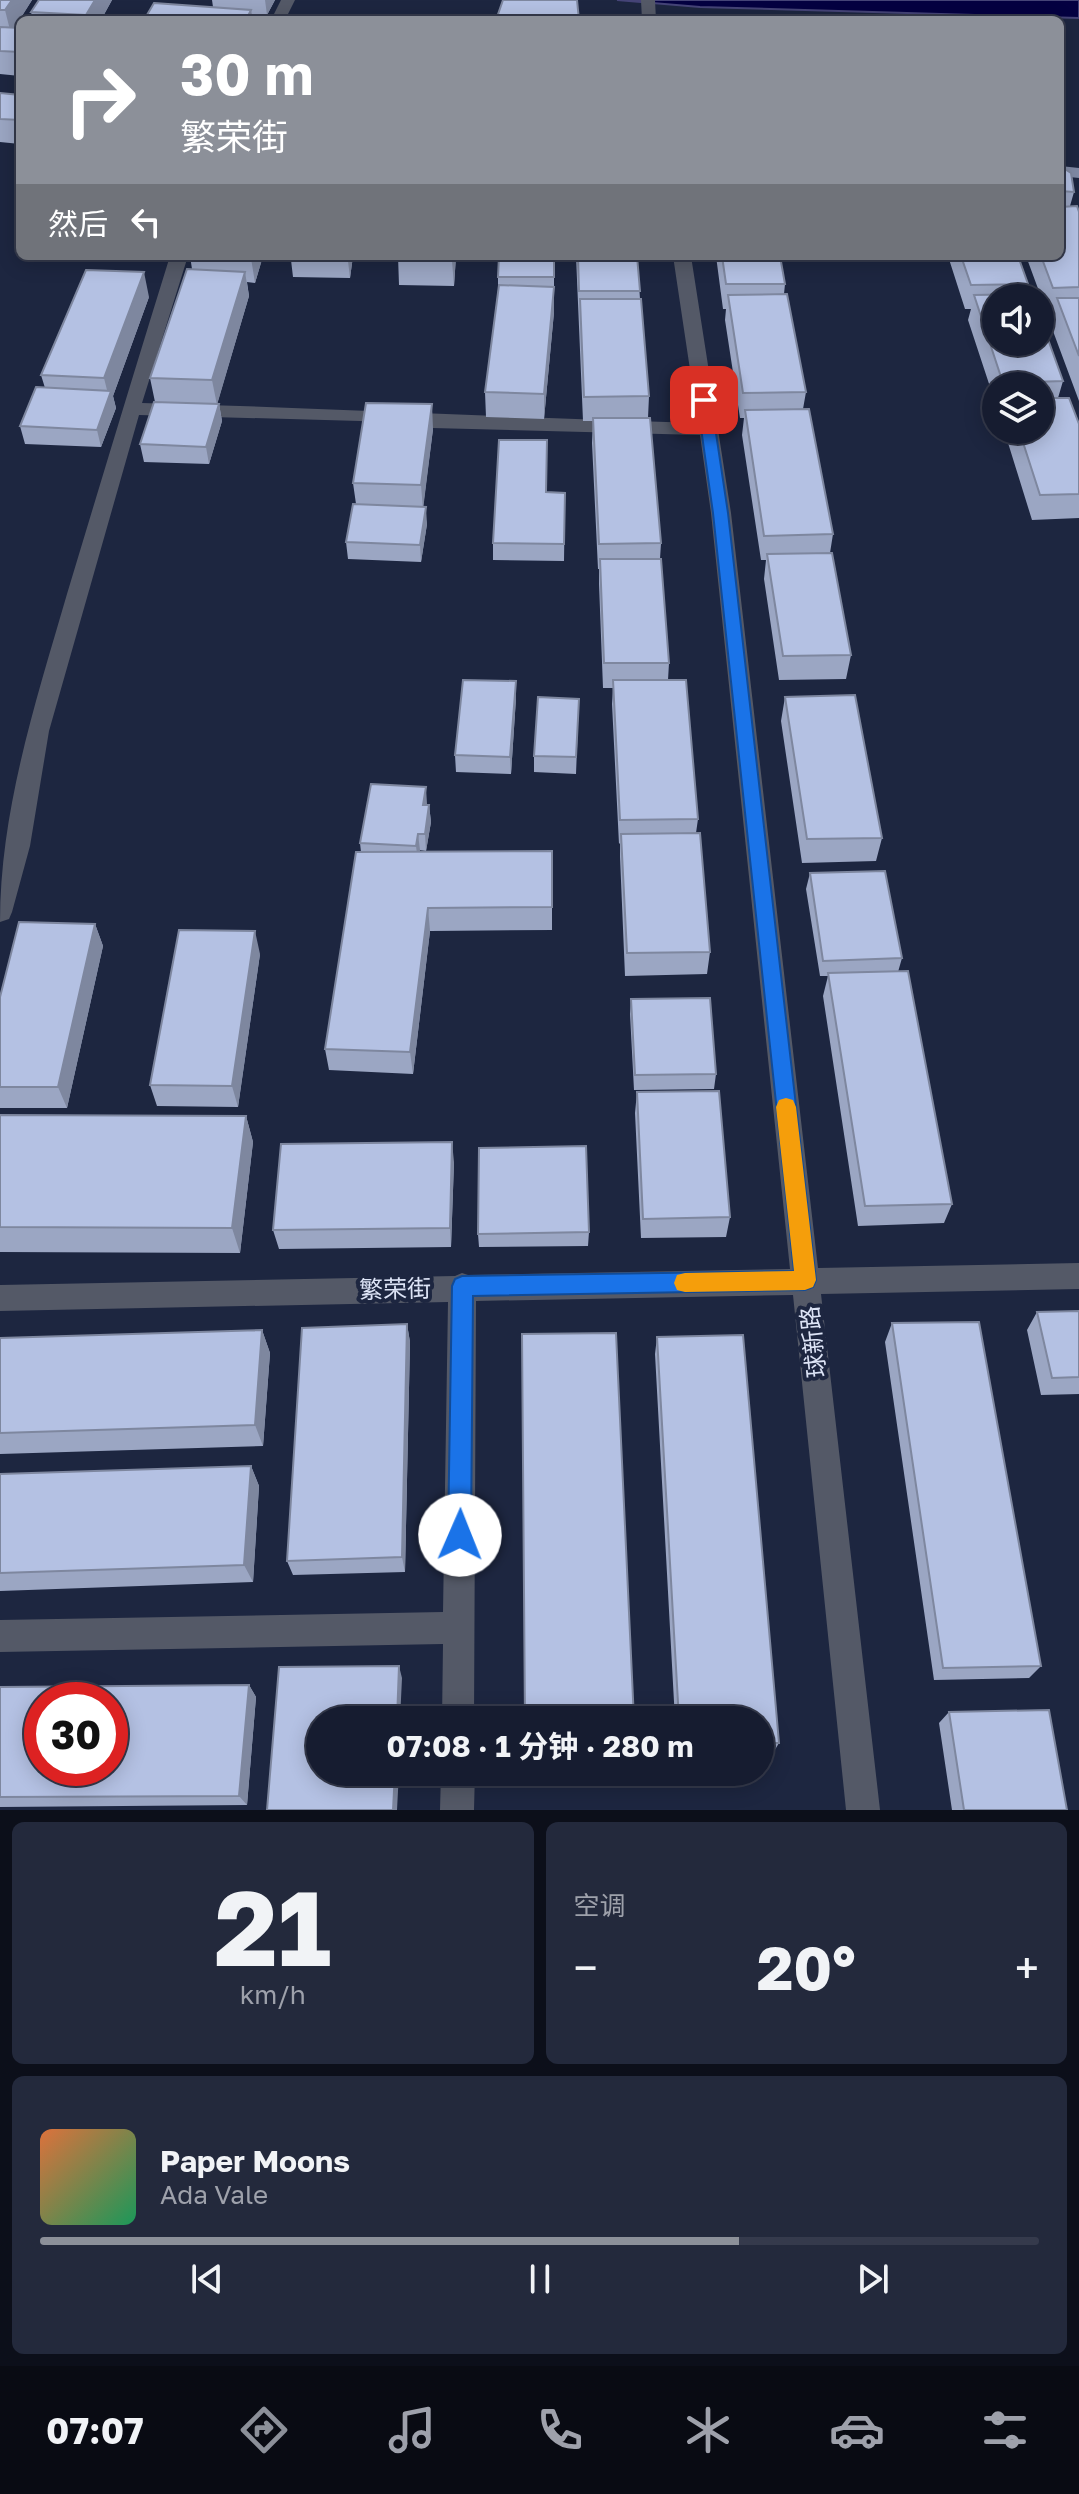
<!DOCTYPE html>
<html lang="zh">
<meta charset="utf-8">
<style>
:root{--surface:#161c30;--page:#23293c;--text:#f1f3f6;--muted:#9ea1ab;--line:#353a4c;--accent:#8c9099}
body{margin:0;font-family:"Golos Text","Noto Sans SC",sans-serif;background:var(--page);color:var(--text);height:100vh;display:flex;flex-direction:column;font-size:30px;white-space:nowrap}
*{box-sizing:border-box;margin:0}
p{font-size:26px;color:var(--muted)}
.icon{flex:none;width:44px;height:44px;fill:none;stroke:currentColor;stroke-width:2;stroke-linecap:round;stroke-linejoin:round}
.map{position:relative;height:1810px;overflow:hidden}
.side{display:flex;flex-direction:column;gap:12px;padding:12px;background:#0c0f1a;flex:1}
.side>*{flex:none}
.banner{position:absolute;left:16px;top:16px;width:1048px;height:244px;border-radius:12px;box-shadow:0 4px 20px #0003,0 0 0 2px var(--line);background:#8c9099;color:#fff;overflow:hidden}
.fabs{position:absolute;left:982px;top:284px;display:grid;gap:16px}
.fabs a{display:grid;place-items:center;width:72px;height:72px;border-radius:50%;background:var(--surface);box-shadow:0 4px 20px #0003,0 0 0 2px var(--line);font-size:40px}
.speed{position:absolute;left:24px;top:1682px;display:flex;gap:16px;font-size:40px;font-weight:700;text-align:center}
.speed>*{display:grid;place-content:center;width:104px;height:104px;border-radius:50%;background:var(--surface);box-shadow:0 4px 20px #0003,0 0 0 2px var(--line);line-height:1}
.speed .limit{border:12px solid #d22;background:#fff;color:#111}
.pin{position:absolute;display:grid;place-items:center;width:68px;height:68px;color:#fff;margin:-34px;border-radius:16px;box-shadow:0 4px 12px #0006}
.me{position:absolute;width:88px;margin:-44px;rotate:1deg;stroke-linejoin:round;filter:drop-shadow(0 0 6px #0008)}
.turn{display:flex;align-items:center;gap:28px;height:168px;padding:0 32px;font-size:36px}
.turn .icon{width:104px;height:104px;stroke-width:2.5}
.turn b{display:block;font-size:56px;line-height:68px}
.then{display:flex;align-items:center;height:76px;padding:0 32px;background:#0003;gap:16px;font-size:30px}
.big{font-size:60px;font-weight:700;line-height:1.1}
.side .widget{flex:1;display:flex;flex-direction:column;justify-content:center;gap:12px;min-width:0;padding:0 28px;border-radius:12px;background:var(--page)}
.side .dial{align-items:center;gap:0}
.dial b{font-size:104px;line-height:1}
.song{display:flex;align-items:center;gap:24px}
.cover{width:96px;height:96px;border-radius:12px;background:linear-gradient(135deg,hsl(20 70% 55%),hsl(150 70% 35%))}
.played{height:8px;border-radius:4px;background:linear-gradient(90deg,var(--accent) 70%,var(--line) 70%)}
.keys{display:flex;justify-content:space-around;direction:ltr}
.heat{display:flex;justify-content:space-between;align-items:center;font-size:44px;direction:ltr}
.side .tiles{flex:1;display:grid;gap:12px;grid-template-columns:1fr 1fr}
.widget:last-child{grid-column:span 2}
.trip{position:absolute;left:306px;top:1706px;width:468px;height:80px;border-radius:40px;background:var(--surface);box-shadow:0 4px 20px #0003,0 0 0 2px var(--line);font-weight:700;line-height:80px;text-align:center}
.tab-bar{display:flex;height:128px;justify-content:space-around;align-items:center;background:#090b13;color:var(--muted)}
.tab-bar .icon{width:56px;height:56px}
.tab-bar .current{color:var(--accent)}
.tab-bar b{font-size:36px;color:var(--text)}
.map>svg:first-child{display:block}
</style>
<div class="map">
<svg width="1079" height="1810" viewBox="0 0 1079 1810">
<rect width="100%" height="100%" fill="#1d2640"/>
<path fill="#040041" stroke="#454477" stroke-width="2" d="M617,0H1079V18L700,7Z"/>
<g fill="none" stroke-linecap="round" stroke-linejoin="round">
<path fill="#545967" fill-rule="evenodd" d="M281,0H295L285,20H271Z
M641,0H655L656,20H642Z
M170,256H188L142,403C328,408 512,418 698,423L673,256H691L731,513L818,1268L1079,1263V1289L821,1294L880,1810H846L793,1295L476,1301L474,1720H442L443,1644L0,1652V1620L443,1612L448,1302L0,1311V1285L455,1276L462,1273L468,1275L790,1269L711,513L700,435L432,428L360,421L139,415L49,731L30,846L12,912L9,919L0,922C0,810 36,701 67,594C101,481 135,369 170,256Z
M441,1772H475L474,1810H440Z"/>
<path fill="#808aa5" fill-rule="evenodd" d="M1060,166L1079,168V178L1060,176Z"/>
</g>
<path fill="#9ba6c3" d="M0,0H32L14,28H20V76L0,74Z
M39,0H112L101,20H33L31,12Z
M212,0H275L267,15L252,14L253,20H144L213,7Z
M0,93L20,95V144L0,142Z
M1060,166L1074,192L1070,206L1079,212V401L1050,323L1053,313H1047L1026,256H1060Z
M190,256H263L255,283L247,282L249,296L217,404H219L222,421L209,464L144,462L140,444L155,402L150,378L192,269Z
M292,256H353L350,278L293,277L291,260Z
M398,256H456L454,286L399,285Z
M554,256V312L544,419L486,417L485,392L498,290V277Z
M576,256H637L640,299L649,396L648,418L661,543L660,559L669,663L668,680L698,819L696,833L710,952L707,974L625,976L620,857V843L619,844L612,704L613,688H603L599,584V569H598L592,443L593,421H583Z
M716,256H780L785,284L784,294L806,392L803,409L833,534L830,553L851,655L846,679L779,680L764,579L766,560H761L742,435L744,418H740L725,320L726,309H723Z
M948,256H1018L1028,284L1025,294L1063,381L1058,398L1079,424V518L1032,520L1004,430H1040V386H996V405L968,320L971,309H965Z
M149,297L113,396L116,408L101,447L25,444L20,426L45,388L41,375Z
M433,429L423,507L427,524L421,562L348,559L346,542L356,504L353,483Z
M546,492L565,493L564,561L493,560V543Z
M785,697L882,838L876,861L802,863L781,721Z
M516,698L511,774L456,772L455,755Z
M579,699L576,774L534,772V756Z
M427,805H429L431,822L426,851L420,850L419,852L552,851V930L430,931L413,1074L329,1070L325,1049L361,852L360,843Z
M810,873L902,958L898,972L952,1204L944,1223L858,1226L823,996L828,976H820L806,889Z
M95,924L103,946L67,1108H0V997Z
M260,954L238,1107L157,1106L150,1085Z
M631,999L716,1074L714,1089L634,1090L630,1014Z
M637,1092L730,1217L726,1237L641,1238L635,1113Z
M0,1115L246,1116L253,1142L240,1253L0,1252Z
M454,1162L451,1247L279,1249L273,1230Z
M589,1232L588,1246L479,1247L478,1234Z
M1079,1311V1394L1041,1395L1027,1330L1037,1312Z
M892,1323L1041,1666L1029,1678L934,1680L885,1342Z
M407,1324L410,1342L405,1572L293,1575L287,1561Z
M262,1330L270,1353L263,1446L0,1454V1338Z
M657,1337L779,1743L773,1753L760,1754V1720H675L655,1354Z
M251,1466L259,1486L253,1582L0,1591V1474Z
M249,1685L256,1697L247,1805L0,1807V1687Z
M949,1712L1067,1810H952L939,1723Z"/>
<path fill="#7e879f" d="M12,0H32L11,34L5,10Z
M95,0H112L101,20H87L86,15Z
M265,0H275L267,15Z
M251,10L253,20H246Z
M252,256H263L255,283L251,258Z
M349,256H353L350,278L348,261Z
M453,256H456L454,286L452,261Z
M144,272L149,297L113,396L116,408L101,447L97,430L109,398L104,378Z
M245,272L249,296L217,405L212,380Z
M554,287V312L544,419V394Z
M219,404L222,421L209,464L206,447Z
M432,404L433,429L423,510L421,485Z
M426,507L427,524L421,562L420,545Z
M516,681V698L511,774L510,757Z
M426,787L427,804L424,821L423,805Z
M429,805L431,822L426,851L425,834Z
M418,834L420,850L418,862L416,846Z
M428,908L430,931L413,1074L410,1052Z
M95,924L103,946L67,1108L58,1087Z
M255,931L260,954L238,1107L232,1086Z
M246,1116L253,1142L240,1253L232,1228Z
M452,1142L454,1162L451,1247L450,1228Z
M407,1324L410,1342L405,1572L402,1557Z
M262,1330L270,1353L263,1446L255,1425Z
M251,1466L259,1486L253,1582L244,1565Z
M399,1666L402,1678L400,1720H397Z
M249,1685L256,1697L247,1805L239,1796Z
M395,1772H399L397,1810H393Z"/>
<path fill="#b4c1e3" stroke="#7e879f" stroke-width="2" fill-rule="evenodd" d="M0,0H12L5,10H0Z
M39,0H95L86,15L31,12Z
M503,0H577L579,20H496Z
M154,3L251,10L246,20H144Z
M0,27L20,28V52L0,51Z
M0,93L20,95V120L0,119Z
M1060,166L1071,173L1074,192L1060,191Z
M1077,206L1079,212V287L1053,288L1041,256H1060V207Z
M190,256H252L251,258Z
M292,256H349L348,261L291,260Z
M398,256H453L452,261H397Z
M499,256H554V277H498Z
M578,256H637L640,291H579Z
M722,256H780L785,284H726Z
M961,256H1018L1028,284L971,285Z
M187,269L245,272L212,380L150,378Z
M86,270L144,272L104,378L41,375Z
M499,285L554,287L544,394L485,392Z
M787,294L806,392L743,393L728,295Z
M1031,294L1033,298H996V342H1040V317L1063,381L1003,383L974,295Z
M1057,298H1079V356Z
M580,299H641L649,396L584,397Z
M36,387L111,391L97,430L20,426Z
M1040,398H1069L1079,424V494L1040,495L1019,430H1040Z
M154,402L219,404L206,447L140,444Z
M366,403L432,404L421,485L353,483Z
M809,409L833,534L764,536L745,410Z
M593,418H650L661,543L599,544Z
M499,440H547L546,492L565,493L564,544L493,543Z
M353,504L426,507L420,545L346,542Z
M832,553L851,655L783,656L767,554Z
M600,559H661L669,663H604Z
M463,680L516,681L510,757L455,755Z
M613,680H686L698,819L620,820Z
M855,695L882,838L807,839L785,697Z
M538,697L579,699L576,757L534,756Z
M371,784L426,787L423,805H429L425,834H418L416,846L360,843Z
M700,833L710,952L627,953L621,834Z
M552,851V907L428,908L410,1052L325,1049L356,852Z
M885,871L902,958L823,961L810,873Z
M19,922L95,924L58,1087H0V997Z
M179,930L255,931L232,1086L150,1085Z
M908,971L952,1204L865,1206L828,973Z
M710,998L716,1074L635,1075L631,999Z
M719,1091L730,1217L643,1219L637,1092Z
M0,1115L246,1116L232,1228L0,1227Z
M452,1142L450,1228L273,1230L281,1144Z
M586,1146L589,1232L478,1234L479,1148Z
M1079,1311V1377L1052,1378L1037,1312Z
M979,1322L1041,1666L943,1668L892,1323Z
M407,1324L402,1557L287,1561L302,1328Z
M262,1330L255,1425L0,1433V1338Z
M616,1333L634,1720H525L522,1334Z
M743,1335L779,1743H760V1720H679L657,1337Z
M251,1466L244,1565L0,1573V1474Z
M399,1666L397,1720H320V1772H395L393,1810H267L279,1667Z
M249,1685L239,1796L0,1797V1687ZM42,1700H110V1768H42Z
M1049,1710L1067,1810H964L949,1712Z"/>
<path fill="#1a73e8" stroke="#114b97" stroke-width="2" d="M704,396L711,400L728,513L816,1280L813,1287L805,1290L473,1296L471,1535L468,1543L460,1546L451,1543L448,1535L452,1286L455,1279L462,1276L794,1271L713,513L697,400Z"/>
<path fill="#f59e0b" d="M786,1098L793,1100L796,1107L816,1280L813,1287L805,1290L685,1292L677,1290L674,1283L677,1275L685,1273L794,1271L776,1107L779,1100Z"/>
<g text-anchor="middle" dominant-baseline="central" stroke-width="8" stroke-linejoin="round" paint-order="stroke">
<g font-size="24" fill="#dde4f6" stroke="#1d2640">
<text transform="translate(395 1288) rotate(-1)">繁荣街</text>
<text transform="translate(812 1342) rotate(-96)">球新路</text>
</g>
</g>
</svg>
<div class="fabs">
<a><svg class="icon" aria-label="sound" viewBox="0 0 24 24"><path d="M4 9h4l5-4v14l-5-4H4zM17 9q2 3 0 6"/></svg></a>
<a><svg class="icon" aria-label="layers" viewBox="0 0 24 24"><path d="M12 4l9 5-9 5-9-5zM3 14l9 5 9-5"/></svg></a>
</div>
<div class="speed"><div class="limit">30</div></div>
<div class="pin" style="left:704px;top:400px;background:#d93025"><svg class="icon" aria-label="arrive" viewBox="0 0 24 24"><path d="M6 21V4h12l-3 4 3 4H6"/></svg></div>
<svg class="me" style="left:460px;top:1535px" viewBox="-20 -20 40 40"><circle r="19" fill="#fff"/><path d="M0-13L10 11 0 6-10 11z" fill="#1a73e8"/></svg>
<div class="trip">07:08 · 1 分钟 · 280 m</div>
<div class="banner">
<div class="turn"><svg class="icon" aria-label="right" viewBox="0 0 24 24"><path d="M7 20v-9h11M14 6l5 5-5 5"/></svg><div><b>30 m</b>繁荣街</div></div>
<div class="then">然后<svg class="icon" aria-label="left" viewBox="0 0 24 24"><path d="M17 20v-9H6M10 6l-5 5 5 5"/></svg></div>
</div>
</div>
<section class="side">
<div class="tiles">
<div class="widget dial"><b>21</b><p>km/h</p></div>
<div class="widget"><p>空调</p>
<div class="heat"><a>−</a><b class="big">20°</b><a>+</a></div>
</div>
<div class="widget">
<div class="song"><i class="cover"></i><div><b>Paper Moons</b><p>Ada Vale</p></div></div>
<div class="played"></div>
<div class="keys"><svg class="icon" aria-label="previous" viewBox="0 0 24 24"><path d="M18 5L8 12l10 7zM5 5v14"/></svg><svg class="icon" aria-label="pause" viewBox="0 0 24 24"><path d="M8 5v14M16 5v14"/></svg><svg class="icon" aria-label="next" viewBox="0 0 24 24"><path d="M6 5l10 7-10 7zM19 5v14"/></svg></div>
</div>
</div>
</section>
<nav class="tab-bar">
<b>07:07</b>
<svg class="icon current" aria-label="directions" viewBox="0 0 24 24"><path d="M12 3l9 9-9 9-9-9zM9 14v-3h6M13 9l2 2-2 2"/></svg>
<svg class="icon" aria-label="music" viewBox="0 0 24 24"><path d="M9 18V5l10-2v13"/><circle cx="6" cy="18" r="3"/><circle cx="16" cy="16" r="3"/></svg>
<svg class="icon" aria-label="phone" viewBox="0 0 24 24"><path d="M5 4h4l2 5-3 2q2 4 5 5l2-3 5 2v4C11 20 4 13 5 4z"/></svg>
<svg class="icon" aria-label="climate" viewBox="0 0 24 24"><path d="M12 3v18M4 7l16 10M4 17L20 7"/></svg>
<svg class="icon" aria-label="car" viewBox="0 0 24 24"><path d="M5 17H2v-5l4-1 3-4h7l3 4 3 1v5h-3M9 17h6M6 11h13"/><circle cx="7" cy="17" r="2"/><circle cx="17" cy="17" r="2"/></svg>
<svg class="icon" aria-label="filters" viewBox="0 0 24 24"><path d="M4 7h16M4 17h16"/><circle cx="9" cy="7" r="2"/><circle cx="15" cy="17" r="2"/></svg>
</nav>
